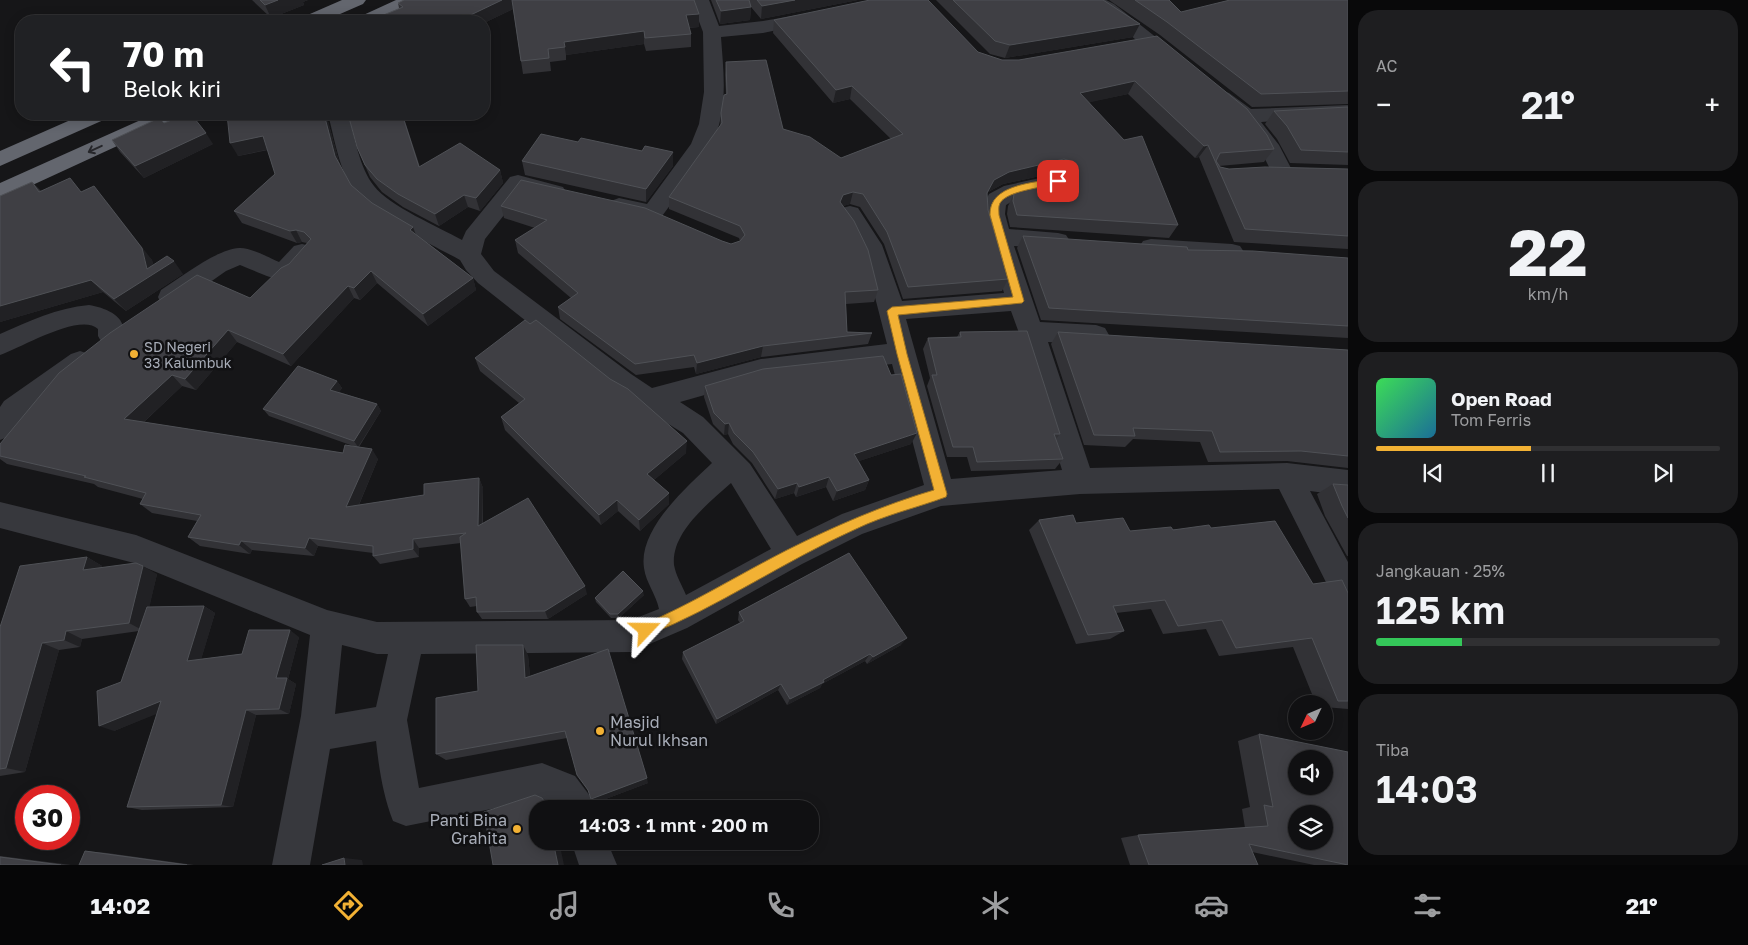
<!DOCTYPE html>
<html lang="id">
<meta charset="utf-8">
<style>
:root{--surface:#101012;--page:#1e1e20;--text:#f1f3f6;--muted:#9c9d9f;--line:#303032;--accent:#f2b134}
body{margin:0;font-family:"Golos Text",sans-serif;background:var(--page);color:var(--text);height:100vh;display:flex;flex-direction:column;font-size:19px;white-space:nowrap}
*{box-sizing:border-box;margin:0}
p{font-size:16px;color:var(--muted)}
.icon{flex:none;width:28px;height:28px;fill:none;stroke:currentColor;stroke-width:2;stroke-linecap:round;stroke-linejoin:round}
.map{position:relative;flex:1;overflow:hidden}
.drawer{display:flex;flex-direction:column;gap:10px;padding:10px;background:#09090a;width:400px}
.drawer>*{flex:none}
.banner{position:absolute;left:15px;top:15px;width:475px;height:105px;border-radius:20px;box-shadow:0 2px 12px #0003,0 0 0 1px var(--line);background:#202124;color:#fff;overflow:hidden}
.needle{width:32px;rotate:226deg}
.tools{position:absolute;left:1288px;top:695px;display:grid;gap:10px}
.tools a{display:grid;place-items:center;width:45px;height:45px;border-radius:50%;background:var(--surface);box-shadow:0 2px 12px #0003,0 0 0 1px var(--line);font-size:25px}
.speed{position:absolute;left:15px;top:785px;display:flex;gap:10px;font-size:25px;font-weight:700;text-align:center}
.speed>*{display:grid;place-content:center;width:65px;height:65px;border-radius:50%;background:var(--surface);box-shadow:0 2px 12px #0003,0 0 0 1px var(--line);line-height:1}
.speed .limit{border:8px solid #d22;background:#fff;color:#111}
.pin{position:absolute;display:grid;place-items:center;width:42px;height:42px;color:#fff;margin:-21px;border-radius:10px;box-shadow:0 2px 8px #0006}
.me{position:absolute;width:55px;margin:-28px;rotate:67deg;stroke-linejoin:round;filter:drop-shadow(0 0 4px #0008)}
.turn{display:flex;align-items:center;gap:18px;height:105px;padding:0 25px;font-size:22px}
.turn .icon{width:65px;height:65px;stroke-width:2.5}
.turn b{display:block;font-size:35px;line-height:42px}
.big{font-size:38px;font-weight:600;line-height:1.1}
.drawer .card{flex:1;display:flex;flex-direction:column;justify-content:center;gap:8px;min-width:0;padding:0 18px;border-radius:20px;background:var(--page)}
.drawer .dial{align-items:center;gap:0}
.dial b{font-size:65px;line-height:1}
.song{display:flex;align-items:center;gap:15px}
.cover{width:60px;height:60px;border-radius:8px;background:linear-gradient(135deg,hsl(130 70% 55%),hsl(200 70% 35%))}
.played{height:5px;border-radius:2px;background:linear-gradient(90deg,var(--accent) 45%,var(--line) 45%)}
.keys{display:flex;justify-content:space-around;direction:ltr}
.heat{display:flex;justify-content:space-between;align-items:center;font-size:28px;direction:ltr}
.charge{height:8px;border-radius:4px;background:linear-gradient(90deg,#34c759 25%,var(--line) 0)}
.trip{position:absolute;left:529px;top:800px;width:290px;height:50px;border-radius:20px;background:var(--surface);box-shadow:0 2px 12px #0003,0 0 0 1px var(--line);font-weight:600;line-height:50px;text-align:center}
.tab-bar{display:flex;height:80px;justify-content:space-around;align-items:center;background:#060607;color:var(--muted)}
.tab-bar .icon{width:35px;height:35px}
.tab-bar .on{color:var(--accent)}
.tab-bar b{font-size:22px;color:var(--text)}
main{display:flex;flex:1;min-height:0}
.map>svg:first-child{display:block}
</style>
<main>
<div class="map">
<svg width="1348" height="865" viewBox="0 0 1348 865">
<rect width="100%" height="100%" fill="#161618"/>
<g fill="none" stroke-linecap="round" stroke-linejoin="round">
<path fill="#37383d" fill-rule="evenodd" d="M691,0H709L719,26L763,21L809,13L815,14L818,18L815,22L763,33L721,37C723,66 727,96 719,125C710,157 680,191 660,219L652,221L611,211L608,206L611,201L619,198L647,204L691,144L699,124L704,92L703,32Z
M1084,0H1106L1114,4L1186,61L1183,65L1176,67L1169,65Z
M1222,91L1229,93L1251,109L1348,105V117L1261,122L1279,145L1293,172L1290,177L1282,179L1274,177L1259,147L1240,121L1215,101L1212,97L1215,93Z
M328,114H348C355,137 359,167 374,186C389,206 439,227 462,240L466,231L510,177L518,175L563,187L566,192L563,197L555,200L523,191L485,239L481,254L494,271L631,374L652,388L761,359L887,344L866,262L852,233L839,214L842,208L850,206L858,208L882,245L902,301L1004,293L984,222L983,206L989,194L1004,186L1058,174L1066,176L1069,181L1066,186L1025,194L1006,205L1005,214L1009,229L1058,233L1066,235L1070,241L1066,247L1058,249L1014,246L1040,322L1096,325L1105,328L1109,335L1105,342L1096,345L1048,342L1090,468L1287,463L1348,470V496L1310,491L1348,562V608L1337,604L1279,489L1080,494L941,506L862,534L802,564L687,628L631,652L421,654L407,720L419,788L542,763L575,776L590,796L595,809H555L550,802L542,799L406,826L393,821C383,795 379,769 376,741L330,749L310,865H272L301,716L310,635L134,563L0,528V502L136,535L327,610L377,622L631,620L659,609C656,594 646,583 644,568C638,529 687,487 712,463L683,433L613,390L478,283L466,270L460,260C433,245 377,219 358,197C340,175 335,141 328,114ZM1011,311L1026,352L1062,470L951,479L906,319ZM892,364L924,485L842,514L797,536L750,464L703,417L680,402L761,379ZM731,483L771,549L686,595C682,585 676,576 674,565C671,532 709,503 731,483ZM342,645L377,654H388L376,707L335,714Z
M1151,239L1232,244L1240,246L1244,252L1240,258L1232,260L1151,255L1143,253L1139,247L1143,241Z
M302,244L310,246L314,252C290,293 276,279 240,265L226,271L179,304L170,306L161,304L158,297L161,290C180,278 217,249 239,248C249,247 270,258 279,262L294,246Z
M89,305C108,308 133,319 120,343L111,346L102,343L98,336V329C80,312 21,348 0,355V334C29,321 57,308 89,305Z
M80,351L89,354L93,361L89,368L24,417L10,436L0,440V407L4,401L71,354Z
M571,841H607L617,865H579Z"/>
<path fill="#63666e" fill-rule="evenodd" d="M342,0H366L363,4L324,21H300L303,17Z
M396,0H419L416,4L379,21H356L359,17Z
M84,114H111L108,118L0,166V151Z
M154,114H181L178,118L0,200V183Z"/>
</g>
<path fill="#323236" d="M252,0H308L303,2L304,5L271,18Z
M711,0H858L761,19L751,7L750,20L720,24Z
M936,0H1103L1133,37L1005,58L990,54Z
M1109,0H1169L1181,12L1348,0V104L1252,107L1160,35Z
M398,3L699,14V27L689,28L691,34V47L646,51L644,44L566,55V60L550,62L551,71L523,74L513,9L484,23V21L399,8Z
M774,20L978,52L1002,60H1019L1157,36L1274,149L1264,162L1219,166L1220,167L1229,169H1348V249L1234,242L1199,157L1195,158L1128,94L1089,102L1178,225L1169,238L1010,227L1007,214L1008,206L1014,194L1068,176L1058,172L1003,184L988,192L987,195L988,210L1008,279L1002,291L903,299L884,244L860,207L850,204L843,206L878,290L874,302L846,304L847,332L872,333L868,344L761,357L696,374L694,367L636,375L560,319L558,307L571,298L518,253L515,240L535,228L504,218L501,206L722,241L731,244L740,241L739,238L669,209V197L720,127L721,113L726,94L725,75L726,62L783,129L841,158L891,139L850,99L833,103L773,33Z
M1348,107V165L1290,163L1277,139L1265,124L1274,111Z
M227,114H327H326L340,165L351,185L372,203L416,234L473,278L476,290L428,326L377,283L360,300L354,298L291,366L237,342L196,390L182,386L144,422L343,453L356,447L269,416L263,409L337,381L342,388L339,392L377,404L381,411L359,447L378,459L359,505L424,495L479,478L483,488V524L587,594L548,619H482L477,612V606L470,607L465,599L461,543L419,548V557L380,564L373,556V553L318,546L314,556L252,550L250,554L200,546L188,537L197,521L152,513L140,504L143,499L98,487L94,484L7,464L0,459V444L250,298L289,264L307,243L302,242L297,243L242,223L234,211L275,174L268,150L238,156Z
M348,114H411L403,115L420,167L500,170L503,183L480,211L468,207L439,226L403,207L382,192L370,177L357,147Z
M164,123L213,144L144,178L120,152L112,140Z
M578,142L642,151L673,152V166L646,202L525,175L522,161Z
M32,182L41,191L82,192L152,260L153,265L183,274L126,311L103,292L0,322Z
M1023,236L1188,250L1348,258V338L1041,320L1017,248Z
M960,332L1060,434L1056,439L1063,459L1055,469L971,471L967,457H947L927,386L930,378L923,349L928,338L957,337Z
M1058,332L1348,350V468L1287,461L1208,462L1200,442L1133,439L1125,447L1084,445L1051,344Z
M475,358L686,453L654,480L669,493V504L640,531L618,511L601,525L505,430L501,417L519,403L480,371Z
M705,386L911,444L859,461L869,480L865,490L833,501L826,487L796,497L794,493L775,499L752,463L733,444L728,434L724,435L713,424L704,397Z
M1333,484L1348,485V556H1347L1325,516L1317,494Z
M1039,520L1076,523L1130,531L1211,528L1313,584L1348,593V709L1324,707V704H1316L1293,647L1219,656L1206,629L1163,634L1151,609L1116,613L1124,631L1110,639L1076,644L1029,530Z
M87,557L102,566L101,567L157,574L149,607L204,606L215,613L201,659L242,654L299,637L288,679L296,684L289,714L256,715L233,807L142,810L127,807L157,713L114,731L121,682L139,631L82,639L80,647L59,650L25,772L0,776V627Z
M644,595L619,618H611L596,602L595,598Z
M739,612L901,645L867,664L865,661L822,684L820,688L787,705L778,690L716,724L682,659L683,652L740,623L738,620Z
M528,655L530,676L648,783L595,803L567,738L446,760L436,754L478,691Z
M1259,734L1348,865H1314L1252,852L1258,865H1130L1121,838L1138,835L1245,828L1242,809L1250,807L1238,741Z
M85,851L107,853L194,865H79Z
M0,856L71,865H0Z"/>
<path fill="#212124" d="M278,0H308L303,2L304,5L271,18L265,5Z
M502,0H512L513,9L484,23V21H458Z
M795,0H858L761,19L762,6Z
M751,7L750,20L720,24L721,11Z
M699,14V27L685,28L686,15Z
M1140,24L1133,37L1005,58L1010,45Z
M644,31V44L566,55L564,42Z
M1135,81L1128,94L1073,106L1080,93Z
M852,86L850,99L833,103L836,90Z
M324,114H327H326L341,169L335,156Z
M206,133L213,144L144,178L135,166Z
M263,136L270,149L238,156L230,143Z
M1208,145L1199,157L1195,158L1204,146Z
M673,152V166L646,202V189Z
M1064,159L1058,172L1003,184L988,192L981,205L994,180L1009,172Z
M500,170L503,183L480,211L476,198Z
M853,192L850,204L840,207V202L843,195Z
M464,195L468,207L439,226L435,214Z
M105,199L152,260L155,273L174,261L183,274L126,311L114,299L147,269Z
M413,227L418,240L410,230Z
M296,230L302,242L297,243L290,231Z
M371,271L377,283L360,300L354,288Z
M473,278L476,290L428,326L423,314Z
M91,280L103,292L0,322V306Z
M348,286L354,298L291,366L283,354Z
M228,330L237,342L196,390L185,379Z
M763,346L761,357L696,374L697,363Z
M172,375L182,386L136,429L124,419Z
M337,381L342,388L335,397L330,390Z
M377,404L381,411L358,447L354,441Z
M729,423L728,434L724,435L725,424Z
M917,433L911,444L850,464L854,454Z
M687,441L686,453L648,485L647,474Z
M372,449L378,459L354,516L346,507Z
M829,477L826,487L796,497L799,487Z
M479,478L483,488L482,535L478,526Z
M869,480L865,490L833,501L837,491Z
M797,483L794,493L775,499L778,489Z
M669,493V504L640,531L639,520Z
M617,500L618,511L601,525L599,515Z
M309,538L318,546L314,556L305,548Z
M413,539L419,548V557L413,549Z
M241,541L252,550L250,554L239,545Z
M87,557L102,566L98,578L83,570Z
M143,566L157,574L144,631L129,623Z
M585,586L587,594L548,619L545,611Z
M643,591L644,595L619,618L618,614Z
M204,606L215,613L199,667L187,661Z
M290,630L299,637L288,679L296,684L289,714L279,709L276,678Z
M66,631L82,639L80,647L64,640Z
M907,638L901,645L867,664L873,657Z
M42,643L59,650L25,772L6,768Z
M523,645L528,655L531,687L525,678Z
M870,654L865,661L822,684L820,688L787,705L790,699L823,680Z
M781,684L778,690L716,724L717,719Z
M161,701L174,707L114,731L99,726Z
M246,710L256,715L233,807L221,805Z
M647,778L648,783L595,803L591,799Z
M542,798L549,804L552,809H546Z
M553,841H559L564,865H558Z
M344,858L362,860L363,865H345Z"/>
<path fill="#3f3f44" stroke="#4f5156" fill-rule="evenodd" d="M260,0H278L265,5Z
M404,0H502L458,21H369L403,7L398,3Z
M512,0H694L699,14L686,15L691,34L645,38L644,31L564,42L565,47L548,49L549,58L521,61Z
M716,0H749L751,7L721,11Z
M757,0H795L762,6Z
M870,0H928L978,52L1002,60H1019L1157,36L1247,109L1267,135L1274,149L1220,153L1216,161L1220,167L1229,169L1265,167L1348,169V236L1245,229L1208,145L1204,146L1135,81L1080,93L1124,140L1142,136L1178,225L1017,215L1013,201L1014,194L1032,183L1075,174L1078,167L1074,162L1064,159L1009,172L994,180L987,193L988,210L1008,279L908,287L887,232L863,194L853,192L843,195L840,202L854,221L868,250L878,290L845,292L847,332L872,333L763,346L697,363L694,355L635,364L558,307L578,293L515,240L547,220L501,206L521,180L645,208L722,241L731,244L740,241L745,235L740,226L669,197L722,123L721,113L724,95L727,94L726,62L766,60L783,129L810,137L841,158L903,134L852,86L836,90L774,20Z
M953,0H1103L1140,24L1010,45L995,41Z
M1135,0H1169L1181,12L1230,0H1348V91L1261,94L1167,22Z
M1348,107V152L1301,150L1287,126L1274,111Z
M187,114H191L206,133L135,166L112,140L159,118L164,123Z
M227,114H324L335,156L351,185L372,203L413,227L410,230L473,278L423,314L371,271L354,288L348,286L283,354L228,330L185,379L172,375L124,419L343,453L345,445L372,449L346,507L424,495V484L479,478L478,526L528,498L585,586L545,611L477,612L476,597L465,599L460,537L466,533L413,539V549L373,556V546L309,538L305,548L241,541L239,545L188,537L201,515L140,504L146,493L84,477L86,476L0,456V444L59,373L110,333L197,275L250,298L281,268L289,264L311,239L304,232L296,230L290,231L234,211L275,174L263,136L230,143Z
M348,114H402L419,167L460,143L500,170L476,198L464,195L435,214L398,194L377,179L365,165L357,147Z
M541,134L578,142L581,138L642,151L645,146L673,152L646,189L522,161Z
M70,178L81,192L94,186L142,248L147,269L167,256L174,261L114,299L91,280L0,306V196L32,182L39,192Z
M1023,236L1187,247L1188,250L1253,251L1348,258V326L1049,308Z
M525,320L530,324L536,320L610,379L628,389L687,441L647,474L669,493L639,520L617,500L599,515L501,417L525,399L475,358Z
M1027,331L1060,434H1054L1063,459L977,462L973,447H953L932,375H937L928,338L961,337L960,332Z
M1058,332L1348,350V456L1301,451L1220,452L1212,431L1133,428L1135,436L1094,435Z
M883,356L891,375L901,374L917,433L854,454L869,480L837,491L829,477L799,487L797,483L778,489L753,452L734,433L729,423L725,424L714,413L705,386L763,369Z
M298,366L337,381L330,390L377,404L354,441L263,409Z
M1333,484L1348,485V518L1342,506Z
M1073,515L1076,523L1123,518L1130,531L1171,527L1173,530L1209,525L1211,528L1275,521L1313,584L1342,580L1348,593V701H1338L1312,638L1236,648L1222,620L1178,626L1165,600L1113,606L1124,631L1088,635L1039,520Z
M849,553L907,638L873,657L870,654L823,680L824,682L790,699L781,684L717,719L683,652L744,621L739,612Z
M87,557L83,570L136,563L143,566L129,623L66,631L64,640L42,643L6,768L0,769V627L20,566Z
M623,571L643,591L618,614H610L595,598Z
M204,606L187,661L242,654L249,630H290L276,678H287L279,709L246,710L221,805L127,807L161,701L99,726L97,691L121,682L147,607Z
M476,645H523L525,678L608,649L647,778L591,799L588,790L577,775L565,731L436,754V698L478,691Z
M1259,734L1348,752V865L1249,844L1258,865H1149L1138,835L1268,826L1264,805L1273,807ZM1296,759H1324V786H1296ZM1296,814H1324V841H1296Z
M535,795L542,798L545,802L546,809H538V841H553L558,865H493L484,812Z
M85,851L187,865H79Z
M0,857L61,865H0Z
M344,858L345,865H322Z"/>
<defs><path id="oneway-shaft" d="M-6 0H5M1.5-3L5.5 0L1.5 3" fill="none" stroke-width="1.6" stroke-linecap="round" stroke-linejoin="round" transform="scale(1.25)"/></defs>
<use stroke="#26262a" href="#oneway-shaft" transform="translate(95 149) rotate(155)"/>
<path fill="#f2b134" stroke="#9d7322" d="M1058,178L1063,181L1061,183C1047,187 1008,190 1000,203C998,207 999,211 999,215L1024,301L1022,303L898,315L907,354L947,494L946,497C916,508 885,515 856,529C784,561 719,607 646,636L642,634L640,630L642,625C692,604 738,575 787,550C835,526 883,505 934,490L897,354L887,311L892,307L1013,297L990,215C989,184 1034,183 1058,178Z"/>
<g fill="#f2b134" stroke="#111113" stroke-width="2">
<circle cx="134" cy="354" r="5"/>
<circle cx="600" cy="731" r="5"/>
<circle cx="517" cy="829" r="5"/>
</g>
<g text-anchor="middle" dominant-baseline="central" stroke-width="5" stroke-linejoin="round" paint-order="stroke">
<g font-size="14" fill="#a8adb8" stroke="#111113" text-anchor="start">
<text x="144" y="346">SD Negeri<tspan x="144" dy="16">33 Kalumbuk</tspan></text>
</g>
<g font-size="16" fill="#a8adb8" stroke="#111113" text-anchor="start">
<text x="610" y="722">Masjid<tspan x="610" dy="18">Nurul Ikhsan</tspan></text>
<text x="507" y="820" text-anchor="end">Panti Bina<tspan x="507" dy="18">Grahita</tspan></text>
</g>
</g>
</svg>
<div class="tools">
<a><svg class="needle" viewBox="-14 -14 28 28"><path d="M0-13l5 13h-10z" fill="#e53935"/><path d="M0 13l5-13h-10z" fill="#9c9d9f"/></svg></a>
<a><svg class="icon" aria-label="sound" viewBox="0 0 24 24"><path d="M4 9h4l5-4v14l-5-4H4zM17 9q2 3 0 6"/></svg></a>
<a><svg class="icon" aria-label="layers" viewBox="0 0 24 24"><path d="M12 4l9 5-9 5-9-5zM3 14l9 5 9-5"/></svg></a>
</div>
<div class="speed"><div class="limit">30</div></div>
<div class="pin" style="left:1058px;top:181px;background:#d93025"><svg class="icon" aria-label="arrive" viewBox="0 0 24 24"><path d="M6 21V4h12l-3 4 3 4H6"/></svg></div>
<svg class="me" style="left:646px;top:630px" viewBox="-20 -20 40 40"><path d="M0-17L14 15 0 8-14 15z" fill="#f2b134" stroke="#fff" stroke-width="4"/></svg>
<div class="trip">14:03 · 1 mnt · 200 m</div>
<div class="banner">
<div class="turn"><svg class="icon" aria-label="left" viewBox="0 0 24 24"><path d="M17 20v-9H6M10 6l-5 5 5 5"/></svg><div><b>70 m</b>Belok kiri</div></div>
</div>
</div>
<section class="drawer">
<div class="card"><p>AC</p>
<div class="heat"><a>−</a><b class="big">21°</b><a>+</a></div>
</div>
<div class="card dial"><b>22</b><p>km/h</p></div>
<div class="card">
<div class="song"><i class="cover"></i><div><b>Open Road</b><p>Tom Ferris</p></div></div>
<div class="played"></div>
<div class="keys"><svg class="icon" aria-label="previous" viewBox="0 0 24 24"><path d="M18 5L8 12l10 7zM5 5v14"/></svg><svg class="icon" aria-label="pause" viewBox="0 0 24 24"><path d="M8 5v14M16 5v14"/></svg><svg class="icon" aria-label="next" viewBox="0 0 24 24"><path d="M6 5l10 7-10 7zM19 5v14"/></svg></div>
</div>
<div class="card"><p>Jangkauan · 25%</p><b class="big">125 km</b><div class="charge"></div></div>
<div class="card"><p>Tiba</p><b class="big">14:03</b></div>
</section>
</main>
<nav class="tab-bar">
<b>14:02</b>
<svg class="icon on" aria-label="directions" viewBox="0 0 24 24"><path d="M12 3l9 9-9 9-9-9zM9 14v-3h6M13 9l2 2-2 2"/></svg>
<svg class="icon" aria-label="music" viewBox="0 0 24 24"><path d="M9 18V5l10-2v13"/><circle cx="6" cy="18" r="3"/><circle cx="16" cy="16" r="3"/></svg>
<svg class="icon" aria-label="phone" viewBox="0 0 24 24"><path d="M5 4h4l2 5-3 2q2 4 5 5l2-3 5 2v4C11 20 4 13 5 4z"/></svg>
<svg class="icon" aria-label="climate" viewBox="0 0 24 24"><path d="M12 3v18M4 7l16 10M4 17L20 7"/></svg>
<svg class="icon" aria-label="car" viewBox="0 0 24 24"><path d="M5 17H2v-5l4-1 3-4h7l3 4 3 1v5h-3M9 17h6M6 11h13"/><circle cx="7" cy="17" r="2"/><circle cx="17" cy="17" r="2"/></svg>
<svg class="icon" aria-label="filters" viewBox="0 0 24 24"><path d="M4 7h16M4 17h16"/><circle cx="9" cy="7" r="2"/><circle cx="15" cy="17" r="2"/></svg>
<b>21°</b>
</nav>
